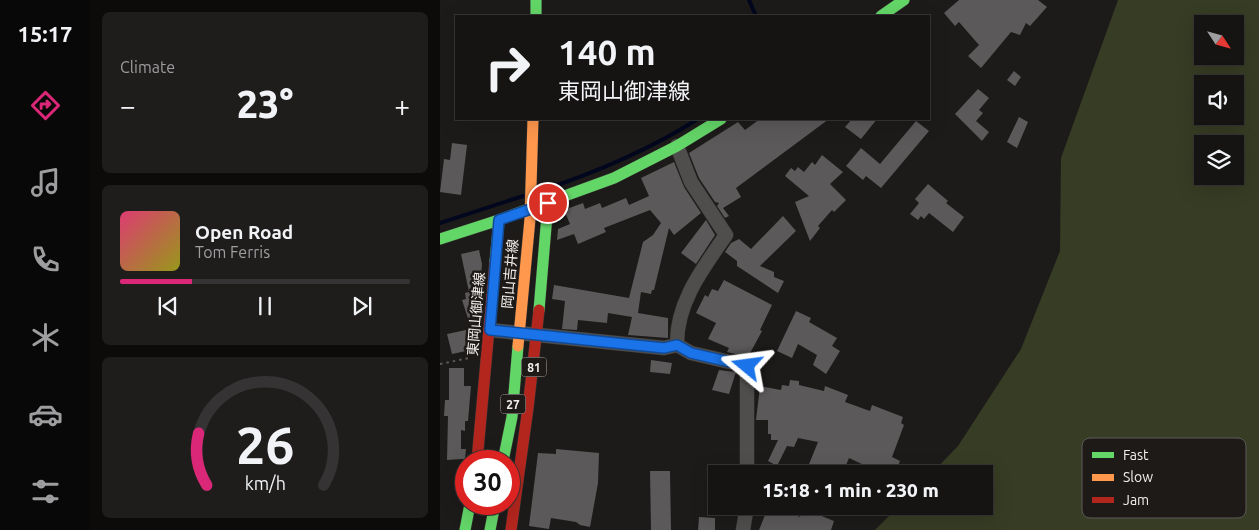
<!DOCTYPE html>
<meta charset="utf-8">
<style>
:root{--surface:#161413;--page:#1f1d1c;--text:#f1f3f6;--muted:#9e9ea0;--line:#353333;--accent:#db2777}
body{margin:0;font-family:Ubuntu,"Noto Sans JP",sans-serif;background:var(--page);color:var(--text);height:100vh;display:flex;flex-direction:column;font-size:19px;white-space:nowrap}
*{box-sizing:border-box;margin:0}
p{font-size:16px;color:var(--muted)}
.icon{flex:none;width:28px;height:28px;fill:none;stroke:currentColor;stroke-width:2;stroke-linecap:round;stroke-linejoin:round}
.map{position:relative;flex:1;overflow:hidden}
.details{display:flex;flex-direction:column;gap:12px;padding:12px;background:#0c0b0a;width:350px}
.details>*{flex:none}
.banner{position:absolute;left:15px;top:15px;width:475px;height:105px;border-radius:0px;box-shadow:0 5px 20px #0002,0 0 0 1px var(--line);background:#161413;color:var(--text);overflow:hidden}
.needle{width:32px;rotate:126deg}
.fabs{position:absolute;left:754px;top:15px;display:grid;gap:10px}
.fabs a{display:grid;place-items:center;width:50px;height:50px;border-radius:0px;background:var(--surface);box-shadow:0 5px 20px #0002,0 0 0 1px var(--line);font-size:25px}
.speed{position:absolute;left:15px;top:450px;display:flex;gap:10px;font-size:25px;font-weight:700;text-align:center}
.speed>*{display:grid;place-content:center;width:65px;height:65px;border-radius:50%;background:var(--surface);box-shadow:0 5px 20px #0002,0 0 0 1px var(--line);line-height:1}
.speed .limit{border:8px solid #d22;background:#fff;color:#111}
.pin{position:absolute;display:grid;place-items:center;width:42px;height:42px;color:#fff;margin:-21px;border:2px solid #fff;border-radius:50%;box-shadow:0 1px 5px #0007}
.me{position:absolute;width:55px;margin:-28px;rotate:286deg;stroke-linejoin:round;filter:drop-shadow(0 0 4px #0008)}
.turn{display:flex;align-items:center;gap:18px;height:105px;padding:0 20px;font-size:22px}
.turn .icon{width:65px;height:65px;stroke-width:2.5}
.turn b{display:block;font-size:35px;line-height:42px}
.big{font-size:38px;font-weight:800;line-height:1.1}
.details .card{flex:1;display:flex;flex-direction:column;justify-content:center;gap:8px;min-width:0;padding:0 18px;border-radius:8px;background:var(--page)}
.details .dial{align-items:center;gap:0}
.dial svg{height:130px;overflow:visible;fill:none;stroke:var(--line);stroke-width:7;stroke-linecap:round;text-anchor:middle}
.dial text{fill:var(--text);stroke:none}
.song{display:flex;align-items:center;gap:15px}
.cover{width:60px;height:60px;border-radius:8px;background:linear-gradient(135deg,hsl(340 70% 55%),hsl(60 70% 35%))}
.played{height:5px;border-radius:2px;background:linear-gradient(90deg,var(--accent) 25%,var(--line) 25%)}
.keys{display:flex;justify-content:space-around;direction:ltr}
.heat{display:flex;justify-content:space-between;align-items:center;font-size:28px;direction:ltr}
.trip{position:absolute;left:268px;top:465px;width:285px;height:50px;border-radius:0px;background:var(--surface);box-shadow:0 5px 20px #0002,0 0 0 1px var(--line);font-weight:800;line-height:50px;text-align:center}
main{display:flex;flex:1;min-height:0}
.dock{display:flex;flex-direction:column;width:90px;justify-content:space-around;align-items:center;background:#090808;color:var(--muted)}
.dock .icon{width:35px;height:35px}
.dock .selected{color:var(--accent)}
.dock b{font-size:22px;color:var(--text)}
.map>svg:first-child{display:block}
</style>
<main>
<nav class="dock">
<b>15:17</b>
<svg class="icon selected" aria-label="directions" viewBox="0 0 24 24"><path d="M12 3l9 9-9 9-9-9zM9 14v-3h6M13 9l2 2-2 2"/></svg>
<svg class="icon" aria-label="music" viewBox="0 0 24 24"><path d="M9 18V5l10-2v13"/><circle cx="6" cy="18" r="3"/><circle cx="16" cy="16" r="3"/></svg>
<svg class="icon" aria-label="phone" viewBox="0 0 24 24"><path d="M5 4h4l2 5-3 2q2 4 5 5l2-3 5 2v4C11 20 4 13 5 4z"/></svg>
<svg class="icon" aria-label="climate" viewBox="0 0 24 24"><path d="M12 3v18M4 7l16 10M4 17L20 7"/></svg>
<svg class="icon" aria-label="car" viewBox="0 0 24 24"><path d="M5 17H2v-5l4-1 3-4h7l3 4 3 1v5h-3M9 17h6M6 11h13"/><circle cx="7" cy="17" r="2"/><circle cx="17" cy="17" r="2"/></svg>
<svg class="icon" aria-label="filters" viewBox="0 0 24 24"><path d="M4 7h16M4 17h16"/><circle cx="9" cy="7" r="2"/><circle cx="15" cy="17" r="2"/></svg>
</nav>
<section class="details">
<div class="card"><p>Climate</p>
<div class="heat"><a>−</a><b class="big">23°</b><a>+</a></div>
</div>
<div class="card">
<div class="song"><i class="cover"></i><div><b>Open Road</b><p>Tom Ferris</p></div></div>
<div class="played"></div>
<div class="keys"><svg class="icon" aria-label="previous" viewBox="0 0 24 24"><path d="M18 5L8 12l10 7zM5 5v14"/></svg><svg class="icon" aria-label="pause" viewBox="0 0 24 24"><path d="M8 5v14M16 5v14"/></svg><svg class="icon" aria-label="next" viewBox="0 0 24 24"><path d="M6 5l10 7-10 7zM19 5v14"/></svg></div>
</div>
<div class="card dial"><svg viewBox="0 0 100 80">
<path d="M14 69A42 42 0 1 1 86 69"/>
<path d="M14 69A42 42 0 0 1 9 37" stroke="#db2777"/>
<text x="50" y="56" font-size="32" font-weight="700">26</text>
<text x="50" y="72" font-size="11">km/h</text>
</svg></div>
</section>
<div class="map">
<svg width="819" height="530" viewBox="0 0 819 530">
<rect width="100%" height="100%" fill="#1d1b19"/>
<path fill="#373c24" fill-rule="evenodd" d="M678,0H819V530H435L459,506H544V474H491L518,446L581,349L620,251L621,158ZM762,24H795V56H762ZM762,84H795V116H762ZM762,144H795V176H762Z"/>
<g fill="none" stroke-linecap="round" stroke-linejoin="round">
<path stroke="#03071e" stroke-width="4" d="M309,0L316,16
M97,192C152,174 209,150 258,119
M0,223L83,196"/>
</g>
<path fill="#5b5959" d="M519,0H598L607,7L590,26L586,23L580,35L571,32L541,68L528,56L539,45L519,22L515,26L504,13Z
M574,71L581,77L575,86L567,80Z
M538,89L549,98L539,110L543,113L536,121L549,132L542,141L515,114Z
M579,117L588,122L577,148L567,142Z
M320,119H389L296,188L301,197L283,208L289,216L285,218L277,206L279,203L275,202L259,178L249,153L298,122L305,130Z
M412,119H437L421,139L405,127Z
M476,121L489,131L441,188L426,176L423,180L406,166L421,148L440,164Z
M12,143L27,145L21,195L0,192L4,159L10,160Z
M382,155L403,172L390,184L406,200L394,212L392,210L378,226L380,228L370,241L355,202L369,196L345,176L351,168L355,171L358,167L364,172L372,162L375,165Z
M234,162L244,187L261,213L234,235L229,228L214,290H212L211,294L201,292L198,313L228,318V338L188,335L192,317L168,313L167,323L138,320L137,330L122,329L125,301L112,299L114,285L189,298L203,242L213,235L221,223L210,210L164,228L166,232L138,244L134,234L117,240L118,229L130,224L124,210L143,203L145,209L160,203L162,208L186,198L189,205L209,196L201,178Z
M488,184L508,201L506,203L524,217L513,232L489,213L484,219L481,216L478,220L470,214L479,203L475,199Z
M343,216L356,231L320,266L334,272V277L344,281L338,293L297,266V261L285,252L291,243L299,239L311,249Z
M266,220L275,235L256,264L241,253Z
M39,250L42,264L39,300L33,301L37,320L36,337H34L22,300L26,299L25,293L29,292L21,254Z
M284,280L332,305L320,330L322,331L308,357L287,352L289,348L268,339L276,323L256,313L265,295L268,297L272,289L278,291Z
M356,311L371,318L369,322L397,338L392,346L400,351L386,374L373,365L377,355L358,344L352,358L337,351Z
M26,330L31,350L12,354L7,334Z
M211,360L232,363L230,374L210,372Z
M9,368H24V386H31L28,421H25V431L21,430V449H26L25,459H21L7,460L8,416H4L5,400H9Z
M279,370L296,372L289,394L272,390Z
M350,380L359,381V385L384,391L385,386L408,395L405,402L430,411L432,405L463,417L461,423L464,425L452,457L460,461L455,474H443L409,458L404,470L392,466L389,474H365L378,442L358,438L354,447L347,446L337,466L328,461L338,440H331V434H328V420H316L320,386L341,390L342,385L349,386Z
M116,449L159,453L158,483L150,527L140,525L136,522L111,518L109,529L89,526L98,453L116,454Z
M210,471H230L231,530H211Z
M316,506H333L360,517L362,511L368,514L369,511L394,521L391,530H319L325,515L315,511Z
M259,517L275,518V530H258Z"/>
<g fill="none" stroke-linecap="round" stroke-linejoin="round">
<defs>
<path id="street" d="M237,146L251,182L286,235C263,268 236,303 237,345
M50,330L224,348L237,345L251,353L307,366V474
M303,530L307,506"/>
<path id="fast" d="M96,0V16
M441,16L464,0
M0,239L59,220
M55,262L59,220L174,178L237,146L281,119
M99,310L108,203
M63,461L72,417L78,346
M25,530L30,504
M50,530L55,504"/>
<path id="jam" d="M37,461L55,262
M71,530L88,408L99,310"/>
</defs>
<use href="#street" stroke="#393736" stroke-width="15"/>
<use href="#fast" stroke="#393736" stroke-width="12"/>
<use href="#jam" stroke="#393736" stroke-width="12"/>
<path stroke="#5c5b5a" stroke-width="2" stroke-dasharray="2.5 4" stroke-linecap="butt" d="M0,364L29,358"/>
<use href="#street" stroke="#504e4c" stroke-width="14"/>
<use href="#fast" stroke="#63d668" stroke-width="11"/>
<use href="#jam" stroke="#b3261e" stroke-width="11"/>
<defs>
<path id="slow-bridge" d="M78,346L90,219L93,119"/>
</defs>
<use href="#slow-bridge" stroke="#393736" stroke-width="12" stroke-linecap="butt"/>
<use href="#slow-bridge" stroke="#ff974d" stroke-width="11"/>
</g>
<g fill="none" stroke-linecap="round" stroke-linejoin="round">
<defs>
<path id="route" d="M108,203L59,220L50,330L224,348L237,345L251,353L307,366"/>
</defs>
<use href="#route" stroke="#114b97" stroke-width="12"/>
<use href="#route" stroke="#1a73e8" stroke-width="9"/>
</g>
<g text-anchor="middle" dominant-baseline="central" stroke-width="5" stroke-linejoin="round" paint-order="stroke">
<g fill="#1e1a18" stroke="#b2afad" stroke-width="1">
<rect x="81.5" y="357.5" width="25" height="19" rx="4"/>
<rect x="60.5" y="394.5" width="25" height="19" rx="4"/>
</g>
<g font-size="12" font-weight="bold" fill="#f1efed">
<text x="94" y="367">81</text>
<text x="73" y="404">27</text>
</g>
<g font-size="14" fill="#f1efed" stroke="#1e1a18">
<text transform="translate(70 274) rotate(-85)">岡山吉井線</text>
<text transform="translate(36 314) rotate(-85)">東岡山御津線</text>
</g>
</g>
<rect x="642" y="438" width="164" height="80" rx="8" fill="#1e1a18" stroke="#5d5a58" stroke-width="1"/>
<rect x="652" y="452" width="22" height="6" fill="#63d668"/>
<rect x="652" y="474" width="22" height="7" fill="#ff974d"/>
<rect x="652" y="497" width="22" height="6" fill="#b3261e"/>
<g font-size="14" fill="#f1efed">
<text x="683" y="460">Fast</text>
<text x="683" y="482">Slow</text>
<text x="683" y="505">Jam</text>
</g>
</svg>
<div class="fabs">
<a><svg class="needle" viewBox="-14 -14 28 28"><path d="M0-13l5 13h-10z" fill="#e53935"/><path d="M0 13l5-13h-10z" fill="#9e9ea0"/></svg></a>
<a><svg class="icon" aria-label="sound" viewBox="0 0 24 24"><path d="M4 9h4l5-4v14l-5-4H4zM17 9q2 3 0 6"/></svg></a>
<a><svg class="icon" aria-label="layers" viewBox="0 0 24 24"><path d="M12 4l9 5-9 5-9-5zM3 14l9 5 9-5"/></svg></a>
</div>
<div class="speed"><div class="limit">30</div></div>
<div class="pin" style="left:108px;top:203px;background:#d93025"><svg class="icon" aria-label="arrive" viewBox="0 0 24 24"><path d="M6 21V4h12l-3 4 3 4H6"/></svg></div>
<svg class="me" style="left:307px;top:366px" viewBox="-20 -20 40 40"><path d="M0-17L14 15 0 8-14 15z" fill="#1a73e8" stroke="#fff" stroke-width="4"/></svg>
<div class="trip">15:18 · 1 min · 230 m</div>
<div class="banner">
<div class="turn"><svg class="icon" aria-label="right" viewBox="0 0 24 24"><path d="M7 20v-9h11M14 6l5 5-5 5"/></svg><div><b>140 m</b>東岡山御津線</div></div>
</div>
</div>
</main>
